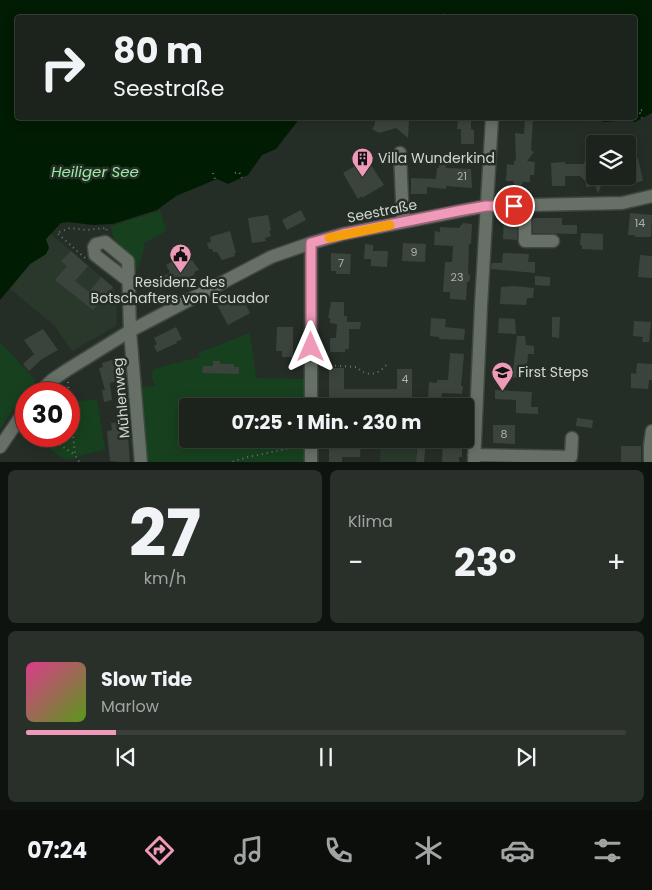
<!DOCTYPE html>
<html lang="de">
<meta charset="utf-8">
<style>
:root{--surface:#1c221c;--page:#292f29;--text:#f1f3f6;--muted:#a0a4a3;--line:#3a3f3b;--accent:#ef9ab8}
body{margin:0;font-family:Poppins,sans-serif;background:var(--page);color:var(--text);height:100vh;display:flex;flex-direction:column;font-size:19px;white-space:nowrap}
*{box-sizing:border-box;margin:0}
p{font-size:16px;color:var(--muted)}
.icon{flex:none;width:28px;height:28px;fill:none;stroke:currentColor;stroke-width:2;stroke-linecap:round;stroke-linejoin:round}
.map{position:relative;height:462px;overflow:hidden}
.drawer{display:flex;flex-direction:column;gap:8px;padding:8px;background:#0f130f;flex:1}
.drawer>*{flex:none}
.banner{position:absolute;left:15px;top:15px;width:622px;height:105px;border-radius:5px;box-shadow:0 2px 12px #0003,0 0 0 1px var(--line);background:#1c221c;color:var(--text);overflow:hidden}
.controls{position:absolute;left:586px;top:135px;display:grid;gap:10px}
.controls a{display:grid;place-items:center;width:50px;height:50px;border-radius:5px;background:var(--surface);box-shadow:0 2px 12px #0003,0 0 0 1px var(--line);font-size:25px}
.speed{position:absolute;left:15px;top:382px;display:flex;gap:10px;font-size:25px;font-weight:700;text-align:center}
.speed>*{display:grid;place-content:center;width:65px;height:65px;border-radius:50%;background:var(--surface);box-shadow:0 2px 12px #0003,0 0 0 1px var(--line);line-height:1}
.speed .limit{border:8px solid #d22;background:#fff;color:#111}
.pin{position:absolute;display:grid;place-items:center;width:42px;height:42px;color:#fff;margin:-21px;border:2px solid #fff;border-radius:50%;box-shadow:0 1px 5px #0007}
.me{position:absolute;width:55px;margin:-28px;rotate:0deg;stroke-linejoin:round;filter:drop-shadow(0 0 4px #0008)}
.turn{display:flex;align-items:center;gap:18px;height:105px;padding:0 15px;font-size:22px}
.turn .icon{width:65px;height:65px;stroke-width:2.5}
.turn b{display:block;font-size:35px;line-height:42px}
.big{font-size:38px;font-weight:700;line-height:1.1}
.drawer .card{flex:1;display:flex;flex-direction:column;justify-content:center;gap:8px;min-width:0;padding:0 18px;border-radius:8px;background:var(--page)}
.drawer .dial{align-items:center;gap:0}
.dial b{font-size:65px;line-height:1}
.song{display:flex;align-items:center;gap:15px}
.cover{width:60px;height:60px;border-radius:8px;background:linear-gradient(135deg,hsl(330 70% 55%),hsl(90 70% 35%))}
.played{height:5px;border-radius:2px;background:linear-gradient(90deg,var(--accent) 15%,var(--line) 15%)}
.keys{display:flex;justify-content:space-around;direction:ltr}
.heat{display:flex;justify-content:space-between;align-items:center;font-size:28px;direction:ltr}
.drawer .tiles{flex:1;display:grid;gap:8px;grid-template-columns:1fr 1fr}
.card:last-child{grid-column:span 2}
.trip{position:absolute;left:179px;top:398px;width:295px;height:50px;border-radius:5px;background:var(--surface);box-shadow:0 2px 12px #0003,0 0 0 1px var(--line);font-weight:700;line-height:50px;text-align:center}
.dock{display:flex;height:80px;justify-content:space-around;align-items:center;background:#0b0e0b;color:var(--muted)}
.dock .icon{width:35px;height:35px}
.dock .selected{color:var(--accent)}
.dock b{font-size:22px;color:var(--text)}
.map>svg:first-child{display:block}
</style>
<div class="map">
<svg width="652" height="463" viewBox="0 0 652 463">
<rect width="100%" height="100%" fill="#252e26"/>
<path fill="#2a382b" d="M51,234L113,287L115,291L117,309L116,326L72,351L54,325L10,289L30,264L47,254L46,239Z
M381,439H417L416,462H380Z"/>
<path fill="#17411e" d="M160,210L166,231L144,243C145,252 140,259 138,269L133,272L112,234L111,226L157,212Z
M250,333L256,378L305,379L304,406H188V439H304V462H145L138,387L155,386L151,374L154,369L200,357L198,353Z
M0,342L36,381L18,402L0,429Z
M69,399L80,401L97,399L105,449L66,460L30,436H69Z"/>
<path fill="#001c03" d="M0,0H652V113L635,122L628,120L604,122L596,118H635V18H454L443,13L439,18H18V118H300L276,149L262,155L248,175L228,184L217,179L176,196L157,210L113,224L93,225L68,222L61,223L46,239L49,248L46,254L30,264L0,300Z"/>
<path fill="#3b443c" d="M375,118H396L394,119L409,120L408,138L396,128L379,133L372,129L375,124Z
M525,118H533L531,150L534,152L527,161L535,162L534,175H530V182H523L520,187L515,186L513,181H506L507,164L514,165V160L516,161L515,133L524,134Z
M458,121H471V129L474,130V144H461V129H457Z
M638,158L643,181L619,186L617,176H628V160Z
M367,159L384,185L362,198V196L358,199L343,173Z
M565,162V164H584V162H595V176H602V184L598,193L595,186L586,187V182L580,176H565V186H552L551,163Z
M439,163L446,164V168L471,169L472,188L446,186V189L427,187V194H411V178L436,179L437,168H439Z
M301,210L306,220L287,230L282,220Z
M630,213L652,215L651,237H635V235H628Z
M268,215L271,230L269,231L271,236L265,238L266,241L252,243L248,218Z
M504,217L517,218V240L503,239Z
M533,218H562V225H577V234L533,233Z
M463,223L472,224L471,244H469L468,274L470,275V278L469,282H467L466,300L450,299V292H443L445,262H452L453,246L434,245L435,231L440,232V227L459,228Z
M230,231L236,253H234L235,256L222,260L217,252H213L212,249H209L207,243L211,242L210,237Z
M581,233L603,234V250L582,249V245H580Z
M403,243L426,244L425,262L402,261Z
M365,244L373,245V251H388L387,267L371,266V259H364Z
M71,251L88,266L75,281L89,292L101,277L113,287L93,310L55,280L67,266L61,261Z
M331,253L351,254L350,274H336V271H331Z
M503,253L529,254L528,262H535V273L491,269L492,263H502Z
M640,255L652,256V278L638,277Z
M177,259L178,261L180,260L183,265L192,260L199,270L194,272L195,274L188,278L186,282L182,284L178,283L170,287L169,285L165,287L160,279L170,272L166,265Z
M535,276L550,277V286L535,285Z
M514,286L534,288L533,298H527L526,305L500,304L501,287Z
M240,293L250,313L228,325L217,305Z
M331,302H344V316H347V322H361L360,329H349V349H345V352H330V338H336L337,324L330,323V318H328Z
M552,317H560L559,338L552,337Z
M431,318L446,319L445,327L465,329L464,340L439,339V337L430,336Z
M499,318L515,319L516,334L498,333Z
M634,321L651,322L649,342H642L643,337L633,336Z
M176,327L182,339L176,342L177,343L157,352L154,346L157,344L154,338Z
M277,327H293V357H282V351H276Z
M43,329L58,350L42,359L29,371L23,364L34,354L24,340Z
M517,336H525L526,345L534,346V354H528L527,367H524V372H521V378L499,377V370H513Z
M450,353L464,354L461,386H463L462,394L442,393L441,400L428,399L429,382L437,383V380H448Z
M115,359L120,380L110,383L112,400L104,402L102,390H105L99,368L103,367L102,363Z
M213,361H220V364H234V367H239V374L202,373L203,366H213Z
M637,363L652,364V380H649L648,389L631,388V373L636,374Z
M329,368H344V389H397V369H412V402H329Z
M495,390L532,392L531,407H538V414L516,413V400L495,399Z
M577,418L593,420L592,428L576,426Z
M127,422L130,463L110,461L107,431L112,430L111,423Z
M493,425H515V444L493,443Z
M329,439H361L360,457H342V463H329Z
M418,439H426L424,463H416Z
M443,439H460V444H462V457H459V463H442Z
M621,446H641V463H621Z"/>
<g fill="none" stroke-linecap="round" stroke-linejoin="round">
<defs>
<path id="minor" d="M400,153L403,222
M525,206V241H553
M311,243V406
M130,282L95,255L94,247L96,244L105,242L128,261L130,331L141,463
M38,394L52,380L67,370L130,331L271,257L311,243L343,234L486,206L622,203L652,196
M0,447L26,409
M474,455L571,457L572,438
M311,463V439
M474,463L481,305L492,118
M650,463V445L652,431"/>
</defs>
<use href="#minor" stroke="#414841" stroke-width="15"/>
<path stroke="#6d756e" stroke-width="2" stroke-dasharray="1 4" stroke-linecap="butt" d="M407,18V15
M642,110L639,111L642,118
M634,118L635,122
M610,121L611,118
M213,173L215,179
M235,173L239,172L242,178
M85,258L57,233L70,228L86,230L107,228L106,232
M320,365L357,367C366,378 381,375 388,362
M68,382L75,455L80,463
M47,436L75,455
M228,463L248,457L301,446"/>
<use href="#minor" stroke="#667066" stroke-width="12"/>
</g>
<g fill="none" stroke-linecap="round" stroke-linejoin="round">
<defs>
<path id="route" d="M311,347V243L343,234L458,211L486,206H514"/>
</defs>
<use href="#route" stroke="#9b6478" stroke-width="12"/>
<use href="#route" stroke="#ef9ab8" stroke-width="9"/>
<path stroke="#f59e0b" stroke-width="9" d="M329,238L390,225"/>
</g>
<defs>
<symbol id="building-pin" viewBox="-11 -11 22 30"><path d="M0 17L-7.5 6A9.5 9.5 0 1 1 7.5 6Z" fill="#ef9ab8" stroke="#252e26"/><path d="M-4-6H4V6H1V3H-1V6H-4ZM-2.5-4.3h1.7v1.8h-1.7ZM.8-4.3h1.7v1.8H.8ZM-2.5-1h1.7V.8h-1.7ZM.8-1h1.7V.8H.8Z" fill="#111"/></symbol>
<symbol id="civic-pin" viewBox="-11 -11 22 30"><path d="M0 17L-7.5 6A9.5 9.5 0 1 1 7.5 6Z" fill="#ef9ab8" stroke="#252e26"/><path d="M-.6-6.5H3V-4.5H.6V-3L4-1V1h2V6H-6V1h2V-1L-.6-3ZM-1.2 2.5V6h2.4V2.5Z" fill="#111"/></symbol>
<symbol id="school-pin" viewBox="-11 -11 22 30"><path d="M0 17L-7.5 6A9.5 9.5 0 1 1 7.5 6Z" fill="#ef9ab8" stroke="#252e26"/><path d="M0-5L7-2L0 1L-7-2ZM-4 1L0 2.5L4 1V4Q0 6-4 4Z" fill="#111"/></symbol>
</defs>
<g fill-rule="evenodd">
<use href="#building-pin" x="350" y="146" width="25" height="34"/>
<use href="#civic-pin" x="168" y="242" width="25" height="34"/>
<use href="#school-pin" x="490" y="360" width="25" height="34"/>
</g>
<g text-anchor="middle" dominant-baseline="central" stroke-width="5" stroke-linejoin="round" paint-order="stroke">
<g font-size="11" fill="#acb2ac">
<text x="462" y="176">21</text>
<text x="640" y="223">14</text>
<text x="414" y="252">9</text>
<text x="341" y="263">7</text>
<text x="457" y="277">23</text>
<text x="405" y="379">4</text>
<text x="504" y="434">8</text>
</g>
<g font-size="14" fill="#d1d7d1" stroke="#252e26" text-anchor="start">
<text x="378" y="158">Villa Wunderkind</text>
<text x="180" y="282" text-anchor="middle">Residenz des<tspan x="180" dy="16">Botschafters von Ecuador</tspan></text>
<text x="518" y="372">First Steps</text>
</g>
<g font-size="14" fill="#d1d7d1" stroke="#252e26">
<text transform="translate(382 211) rotate(-11)">Seestraße</text>
<text transform="translate(121 398) rotate(-95)">Mühlenweg</text>
</g>
<g font-size="15" font-style="italic" fill="#97eda1" stroke="#252e26">
<text x="95" y="171">Heiliger See</text>
</g>
</g>
</svg>
<div class="controls">
<a><svg class="icon" aria-label="layers" viewBox="0 0 24 24"><path d="M12 4l9 5-9 5-9-5zM3 14l9 5 9-5"/></svg></a>
</div>
<div class="speed"><div class="limit">30</div></div>
<div class="pin" style="left:514px;top:206px;background:#d93025"><svg class="icon" aria-label="arrive" viewBox="0 0 24 24"><path d="M6 21V4h12l-3 4 3 4H6"/></svg></div>
<svg class="me" style="left:311px;top:347px" viewBox="-20 -20 40 40"><path d="M0-17L14 15 0 8-14 15z" fill="#ef9ab8" stroke="#fff" stroke-width="4"/></svg>
<div class="trip">07:25 · 1 Min. · 230 m</div>
<div class="banner">
<div class="turn"><svg class="icon" aria-label="right" viewBox="0 0 24 24"><path d="M7 20v-9h11M14 6l5 5-5 5"/></svg><div><b>80 m</b>Seestraße</div></div>
</div>
</div>
<section class="drawer">
<div class="tiles">
<div class="card dial"><b>27</b><p>km/h</p></div>
<div class="card"><p>Klima</p>
<div class="heat"><a>−</a><b class="big">23°</b><a>+</a></div>
</div>
<div class="card">
<div class="song"><i class="cover"></i><div><b>Slow Tide</b><p>Marlow</p></div></div>
<div class="played"></div>
<div class="keys"><svg class="icon" aria-label="previous" viewBox="0 0 24 24"><path d="M18 5L8 12l10 7zM5 5v14"/></svg><svg class="icon" aria-label="pause" viewBox="0 0 24 24"><path d="M8 5v14M16 5v14"/></svg><svg class="icon" aria-label="next" viewBox="0 0 24 24"><path d="M6 5l10 7-10 7zM19 5v14"/></svg></div>
</div>
</div>
</section>
<nav class="dock">
<b>07:24</b>
<svg class="icon selected" aria-label="directions" viewBox="0 0 24 24"><path d="M12 3l9 9-9 9-9-9zM9 14v-3h6M13 9l2 2-2 2"/></svg>
<svg class="icon" aria-label="music" viewBox="0 0 24 24"><path d="M9 18V5l10-2v13"/><circle cx="6" cy="18" r="3"/><circle cx="16" cy="16" r="3"/></svg>
<svg class="icon" aria-label="phone" viewBox="0 0 24 24"><path d="M5 4h4l2 5-3 2q2 4 5 5l2-3 5 2v4C11 20 4 13 5 4z"/></svg>
<svg class="icon" aria-label="climate" viewBox="0 0 24 24"><path d="M12 3v18M4 7l16 10M4 17L20 7"/></svg>
<svg class="icon" aria-label="car" viewBox="0 0 24 24"><path d="M5 17H2v-5l4-1 3-4h7l3 4 3 1v5h-3M9 17h6M6 11h13"/><circle cx="7" cy="17" r="2"/><circle cx="17" cy="17" r="2"/></svg>
<svg class="icon" aria-label="filters" viewBox="0 0 24 24"><path d="M4 7h16M4 17h16"/><circle cx="9" cy="7" r="2"/><circle cx="15" cy="17" r="2"/></svg>
</nav>
